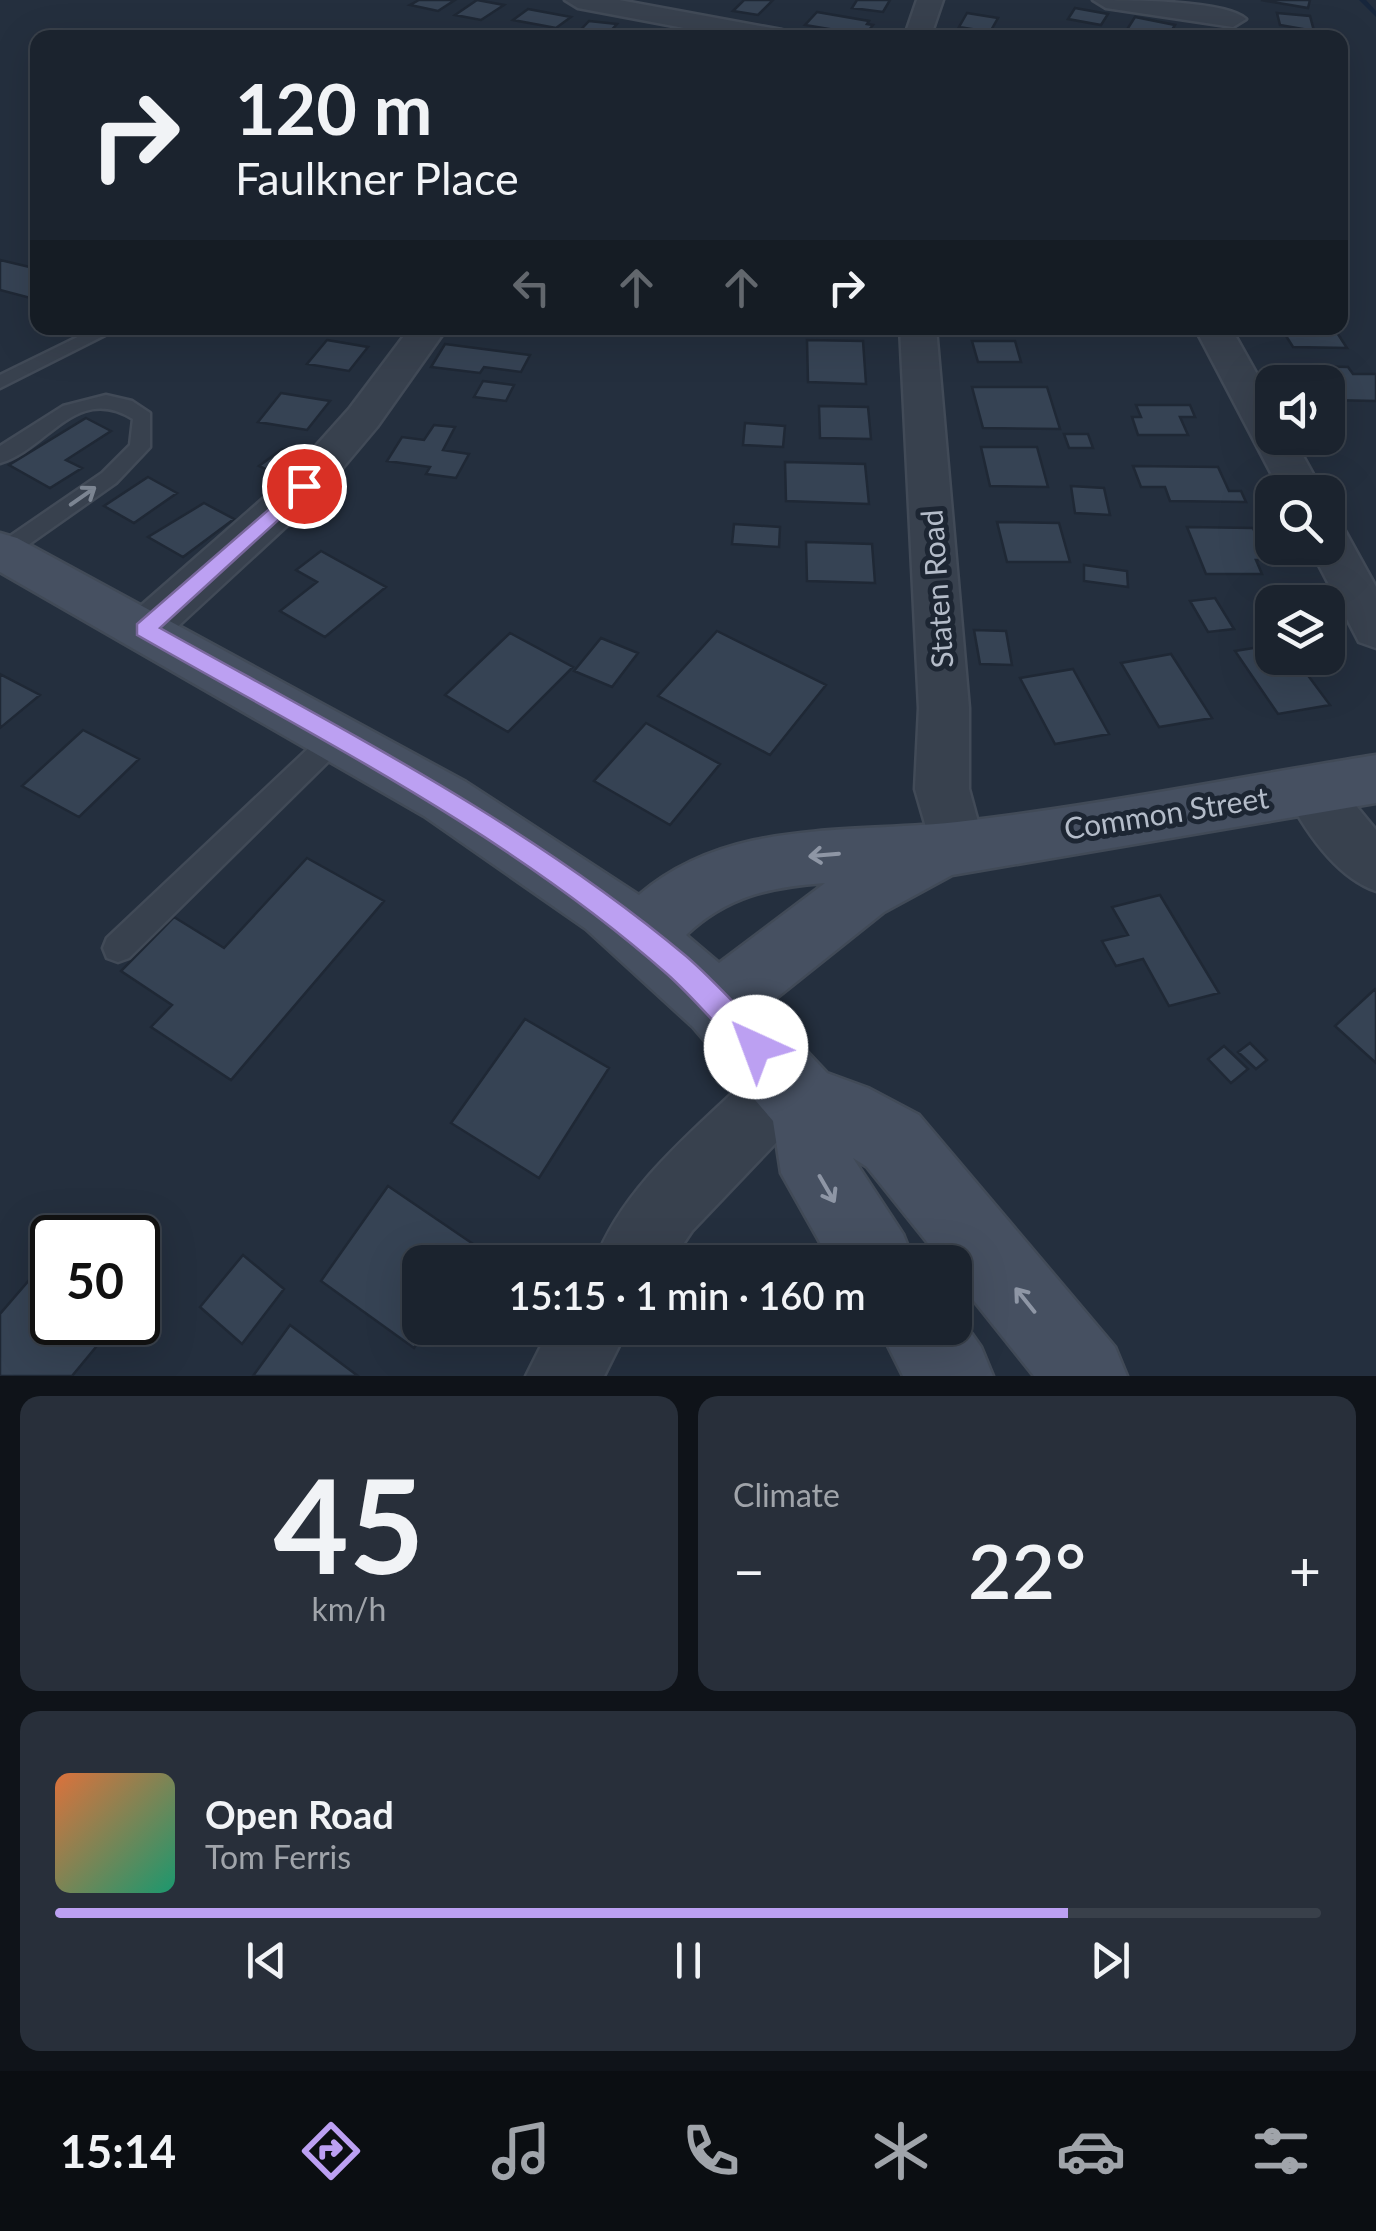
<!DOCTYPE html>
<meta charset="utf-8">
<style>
:root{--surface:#1b232e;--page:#282f3a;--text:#f1f3f6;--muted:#a0a4aa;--line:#39404a;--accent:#bca0f2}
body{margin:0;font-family:Lato,sans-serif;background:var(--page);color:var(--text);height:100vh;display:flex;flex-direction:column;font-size:38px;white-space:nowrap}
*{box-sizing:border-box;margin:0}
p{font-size:32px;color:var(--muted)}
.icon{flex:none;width:55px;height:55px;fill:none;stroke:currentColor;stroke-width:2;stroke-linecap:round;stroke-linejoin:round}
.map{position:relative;height:1376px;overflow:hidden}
.sheet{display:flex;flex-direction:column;gap:20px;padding:20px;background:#0f1319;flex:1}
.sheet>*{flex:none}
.top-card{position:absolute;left:30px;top:30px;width:1318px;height:305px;border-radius:20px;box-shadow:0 10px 40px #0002,0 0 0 2px var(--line);background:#1b232e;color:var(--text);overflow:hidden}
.fabs{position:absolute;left:1255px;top:365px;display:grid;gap:20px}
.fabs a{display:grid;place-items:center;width:90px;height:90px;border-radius:20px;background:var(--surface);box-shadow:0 10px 40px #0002,0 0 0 2px var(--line);font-size:50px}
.speed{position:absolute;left:30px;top:1215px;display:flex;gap:20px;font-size:50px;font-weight:700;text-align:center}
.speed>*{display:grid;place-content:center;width:130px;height:130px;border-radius:50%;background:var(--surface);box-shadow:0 10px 40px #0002,0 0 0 2px var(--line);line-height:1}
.speed .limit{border:5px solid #111;border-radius:15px;background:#fff;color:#111}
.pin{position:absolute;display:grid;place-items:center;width:85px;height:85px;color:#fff;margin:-42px;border:5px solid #fff;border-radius:50%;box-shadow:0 2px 10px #0007}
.me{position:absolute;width:110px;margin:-55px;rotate:317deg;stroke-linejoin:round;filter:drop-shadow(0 0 8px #0008)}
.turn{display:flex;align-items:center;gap:35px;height:210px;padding:0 40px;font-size:45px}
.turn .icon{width:130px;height:130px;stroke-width:2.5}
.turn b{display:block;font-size:70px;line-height:85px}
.lanes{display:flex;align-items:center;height:95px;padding:0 40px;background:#0003;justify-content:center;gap:50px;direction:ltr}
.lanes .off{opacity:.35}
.big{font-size:75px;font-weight:600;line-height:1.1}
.sheet .widget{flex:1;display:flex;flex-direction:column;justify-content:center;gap:15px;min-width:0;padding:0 35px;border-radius:20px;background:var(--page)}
.sheet .dial{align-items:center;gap:0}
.dial b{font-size:130px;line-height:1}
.song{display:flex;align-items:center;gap:30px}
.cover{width:120px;height:120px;border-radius:15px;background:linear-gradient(135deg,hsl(20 70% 55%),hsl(160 70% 35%))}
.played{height:10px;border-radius:5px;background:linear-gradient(90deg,var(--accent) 80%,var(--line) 80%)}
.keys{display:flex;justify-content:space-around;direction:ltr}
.heat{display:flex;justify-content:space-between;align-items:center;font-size:55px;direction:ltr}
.sheet .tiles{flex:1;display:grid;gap:20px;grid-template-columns:1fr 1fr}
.widget:last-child{grid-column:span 2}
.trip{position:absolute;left:402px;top:1245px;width:570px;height:100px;border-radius:20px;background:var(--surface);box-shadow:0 10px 40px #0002,0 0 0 2px var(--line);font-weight:600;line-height:100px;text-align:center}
.menu{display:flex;height:160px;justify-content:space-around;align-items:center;background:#0b0e12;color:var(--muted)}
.menu .icon{width:70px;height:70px}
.menu .selected{color:var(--accent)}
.menu b{font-size:45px;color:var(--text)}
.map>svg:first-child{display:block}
</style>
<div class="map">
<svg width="1376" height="1376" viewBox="0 0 1376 1376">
<rect width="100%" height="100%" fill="#242f3e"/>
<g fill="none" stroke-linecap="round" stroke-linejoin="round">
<path fill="#17263c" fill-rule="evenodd" d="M1359,0H1366L1376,11V17Z"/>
</g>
<path fill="#364354" stroke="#1f2835" stroke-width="2.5" d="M419,0H455L438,11L410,5Z
M477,0L504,5L481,20L455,15Z
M744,0H773L758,15L733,11Z
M857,0H890L883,12L852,8Z
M1261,0H1310L1308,8Z
M1075,8L1108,14L1101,25L1068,19Z
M528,9L571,17L556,28L513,20Z
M817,12L869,21L867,24L873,25L865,35L805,25Z
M967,13L998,18L990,32L959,27Z
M1277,13L1310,16L1314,31L1280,25Z
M1135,17L1175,25L1169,35L1128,28Z
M589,21L617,24L604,38H573Z
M0,260L38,269V300L0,290Z
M1281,328H1334L1347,348L1293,347Z
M327,340L368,347L349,371L307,364Z
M807,340L863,341L866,384L808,382Z
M972,341H1015L1021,362H978Z
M445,344L530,355L521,372L484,367L480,373L431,367Z
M1304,366L1348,367L1353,374H1376V401L1328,400V382H1314Z
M483,381L514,385L506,401L474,397Z
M972,387H1047L1060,429L983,428Z
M281,393L330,401L307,430L258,422Z
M1136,405H1190L1195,417H1180L1188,435H1138L1132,417H1141Z
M819,406L868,407L871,439L820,438Z
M86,418L111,431L66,460L82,468L50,488L9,465Z
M745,423L785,426L783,447L743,445Z
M434,425L455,427L443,450L469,454L456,478L426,474L430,467L387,461L402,437L424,440Z
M1064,434H1088L1093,448H1069Z
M981,447H1037L1048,487L990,486Z
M282,449L299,456L276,474L259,466Z
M785,462L865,464L869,504L786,501Z
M1133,466L1218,467L1229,491H1241L1246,502L1170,501L1165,487H1141Z
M148,477L177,493L134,523L104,506Z
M1071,486L1104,488L1110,515L1075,513Z
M204,503L234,519L183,557L148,537Z
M997,522L1059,523L1070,562H1007Z
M734,524L780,527L779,547L732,544Z
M1187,527L1253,528L1267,560H1256L1262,574H1206Z
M806,542L872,544L875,583L807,581Z
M321,551L386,587L325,637L280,611L317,582L296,570Z
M1084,565L1127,571L1128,587L1084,581Z
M1215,598L1234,629L1208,632L1190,601Z
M974,630L1006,631L1012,665L980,664Z
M717,631L826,685L770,755L658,696Z
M510,633L573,667L508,732L445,695Z
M601,638L638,653L612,687L574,671Z
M1272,645V658H1295L1330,705L1278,714L1235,651Z
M1171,654L1212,718L1159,727L1121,663Z
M1073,669L1109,734L1055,744L1020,678Z
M0,674L40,695L0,728Z
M646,723L720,764L670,825L594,781Z
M83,730L139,759L79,817L22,786Z
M307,858L384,901L231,1080L151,1027L172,1005L121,971L174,917L224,948Z
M1160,895L1219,993L1169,1006L1143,959L1116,966L1102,941L1128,935L1112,907Z
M1375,989H1376V1063L1335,1026Z
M525,1019L609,1068L539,1178L451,1123Z
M1250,1043L1267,1060L1256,1069L1238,1052Z
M1224,1046L1248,1069L1231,1083L1208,1059Z
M388,1186L479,1248L469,1262H420V1328H427L414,1348L321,1281Z
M243,1255L284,1289L242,1344L200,1307Z
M37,1271L52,1284V1322H100L110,1330L72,1376H0V1314Z
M290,1325L358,1376H253Z"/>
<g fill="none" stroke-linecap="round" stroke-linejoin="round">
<defs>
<path id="lane" d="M96,328H119L0,388V375Z
M106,395L132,401L150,413V447L116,483L11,557L0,559V543L102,473L130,445L133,419C76,383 48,449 0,463V446L63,406Z
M338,726L347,729L351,736L347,743L129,958L118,962L107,958L103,948L107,938L329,729Z"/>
<path id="street" d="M565,0H619L782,30L795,38H737L578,8Z
M917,0H943L930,38H904Z
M1093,0C1125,0 1226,0 1246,19L1233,27L1106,8Z
M410,328H447L377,427L319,496L162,641L145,647L128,641L121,629L128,617L289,476L349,409Z
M900,328H936L969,708V789L985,848L977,865L957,872L937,865L915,789L919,708Z
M1195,328H1231L1272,401V438H1293L1323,492H1281Z
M1328,525L1344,529L1376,587V648L1359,642L1310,548H1328Z
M1311,768L1330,774L1376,830V891C1334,876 1304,829 1284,790L1292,774Z
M788,1052L811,1062L820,1084L811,1106L692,1231L671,1262H595C624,1182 706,1121 765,1062Z
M550,1328H628L604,1376H526Z"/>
<path id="secondary" d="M0,533L17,538L466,782L639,895C729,818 847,834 957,822C1097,806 1237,777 1376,755V803L952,875L884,912L765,1007L827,1073L868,1088L919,1115L1115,1347L1127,1376H1034L955,1277V1262H943L867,1167L853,1158L903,1234L914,1262H831L781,1173L773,1121L693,1027L586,929L424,816L0,572ZM825,883L719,963L686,935C727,896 770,887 825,883Z
M955,1310L981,1347L993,1376H903L879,1328H955Z"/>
</defs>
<use href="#lane" stroke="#414a57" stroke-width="5"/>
<use href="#street" stroke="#414a57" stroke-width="5"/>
<use href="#secondary" stroke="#414a57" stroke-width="5"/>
<use href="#lane" fill="#38414e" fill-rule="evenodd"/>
<use href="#street" fill="#38414e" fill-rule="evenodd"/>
<use href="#secondary" fill="#465061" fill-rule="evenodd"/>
</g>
<defs><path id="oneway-shaft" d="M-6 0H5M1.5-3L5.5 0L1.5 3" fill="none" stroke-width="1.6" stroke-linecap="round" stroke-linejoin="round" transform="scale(2.5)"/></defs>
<use stroke="#7c8592" href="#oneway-shaft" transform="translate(83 496) rotate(-35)"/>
<g stroke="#8e96a5">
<use href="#oneway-shaft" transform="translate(824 855) rotate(175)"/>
<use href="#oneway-shaft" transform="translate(827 1189) rotate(60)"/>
<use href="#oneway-shaft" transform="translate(1025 1300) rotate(-129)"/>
</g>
<path fill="#bca0f2" stroke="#7a689d" stroke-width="2.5" d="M304,479L311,481V490L160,628C341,729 526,822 686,956C714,980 740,1010 767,1037L771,1047L767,1057L756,1061L746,1057C720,1029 695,999 667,974C510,835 319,739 137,635V624Z"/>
<g text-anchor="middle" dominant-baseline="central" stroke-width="10" stroke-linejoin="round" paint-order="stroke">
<g font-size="30" fill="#b4bcc9" stroke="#1d2633">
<text transform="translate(936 589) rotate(-94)">Staten Road</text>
<text transform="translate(1166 812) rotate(-9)">Common Street</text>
</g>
</g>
</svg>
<div class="fabs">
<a><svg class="icon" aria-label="sound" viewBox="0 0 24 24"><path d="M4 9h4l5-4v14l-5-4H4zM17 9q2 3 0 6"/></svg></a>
<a><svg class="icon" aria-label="search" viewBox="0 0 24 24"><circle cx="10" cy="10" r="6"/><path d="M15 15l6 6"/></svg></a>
<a><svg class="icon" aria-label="layers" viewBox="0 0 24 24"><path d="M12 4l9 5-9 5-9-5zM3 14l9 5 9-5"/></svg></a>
</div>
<div class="speed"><div class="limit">50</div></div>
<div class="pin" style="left:304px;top:486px;background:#d93025"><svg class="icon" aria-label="arrive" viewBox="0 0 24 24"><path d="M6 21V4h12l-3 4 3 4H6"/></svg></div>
<svg class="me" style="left:756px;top:1047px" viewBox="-20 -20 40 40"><circle r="19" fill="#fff"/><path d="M0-13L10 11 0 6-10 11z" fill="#bca0f2"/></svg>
<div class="trip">15:15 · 1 min · 160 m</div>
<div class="top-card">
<div class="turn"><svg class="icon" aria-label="right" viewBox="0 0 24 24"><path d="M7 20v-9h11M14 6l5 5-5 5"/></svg><div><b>120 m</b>Faulkner Place</div></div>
<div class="lanes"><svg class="icon off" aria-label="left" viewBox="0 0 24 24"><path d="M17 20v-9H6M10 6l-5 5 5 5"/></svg><svg class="icon off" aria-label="ahead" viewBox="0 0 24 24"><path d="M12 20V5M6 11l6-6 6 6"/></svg><svg class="icon off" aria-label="ahead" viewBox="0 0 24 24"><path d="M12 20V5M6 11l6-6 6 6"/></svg><svg class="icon" aria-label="right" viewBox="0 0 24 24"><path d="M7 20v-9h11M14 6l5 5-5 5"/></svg></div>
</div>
</div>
<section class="sheet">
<div class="tiles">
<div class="widget dial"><b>45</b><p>km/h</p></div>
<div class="widget"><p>Climate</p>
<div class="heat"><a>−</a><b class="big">22°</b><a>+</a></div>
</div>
<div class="widget">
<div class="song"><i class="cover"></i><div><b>Open Road</b><p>Tom Ferris</p></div></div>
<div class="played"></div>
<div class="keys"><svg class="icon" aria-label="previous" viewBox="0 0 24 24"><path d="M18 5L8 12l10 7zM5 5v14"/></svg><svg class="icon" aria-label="pause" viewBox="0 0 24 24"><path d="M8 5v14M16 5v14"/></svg><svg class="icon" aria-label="next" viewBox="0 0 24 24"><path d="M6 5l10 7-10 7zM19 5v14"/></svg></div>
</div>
</div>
</section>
<nav class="menu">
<b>15:14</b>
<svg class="icon selected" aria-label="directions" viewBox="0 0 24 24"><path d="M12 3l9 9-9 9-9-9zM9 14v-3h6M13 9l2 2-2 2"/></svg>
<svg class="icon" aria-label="music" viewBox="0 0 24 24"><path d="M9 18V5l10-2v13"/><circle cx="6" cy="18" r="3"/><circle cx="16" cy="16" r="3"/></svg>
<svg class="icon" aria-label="phone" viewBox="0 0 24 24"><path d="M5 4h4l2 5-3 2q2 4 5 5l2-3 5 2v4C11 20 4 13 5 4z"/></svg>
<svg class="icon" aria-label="climate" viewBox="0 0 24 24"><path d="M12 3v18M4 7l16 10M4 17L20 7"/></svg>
<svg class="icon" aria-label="car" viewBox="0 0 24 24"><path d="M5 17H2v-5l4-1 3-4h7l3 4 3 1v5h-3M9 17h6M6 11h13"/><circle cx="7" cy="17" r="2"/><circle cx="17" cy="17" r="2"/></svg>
<svg class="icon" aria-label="filters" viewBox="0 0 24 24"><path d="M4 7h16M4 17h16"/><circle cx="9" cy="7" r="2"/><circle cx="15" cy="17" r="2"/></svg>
</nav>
